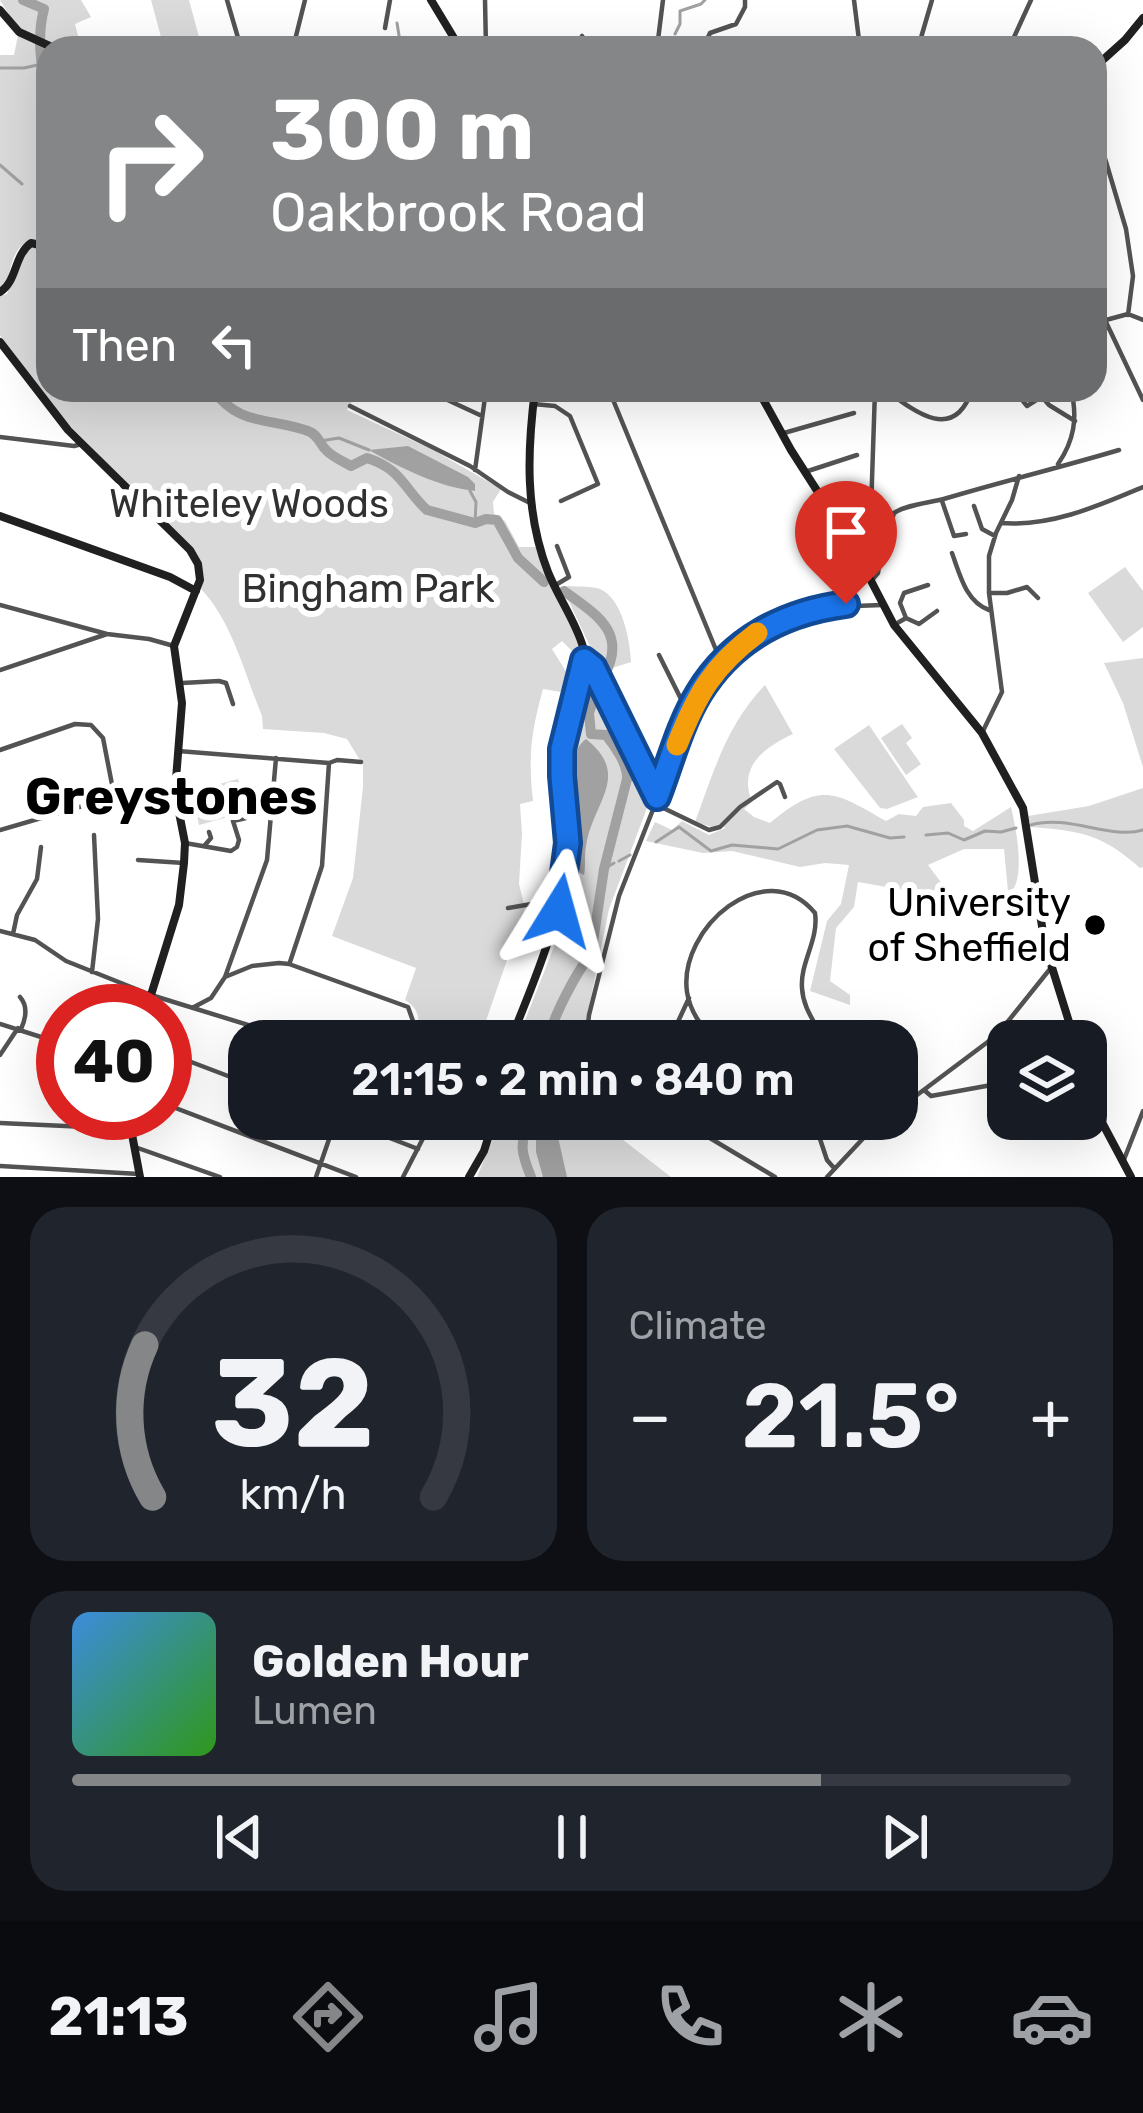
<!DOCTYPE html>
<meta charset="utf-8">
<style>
:root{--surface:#171b24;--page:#20242c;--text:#f1f3f6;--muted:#9ea1a6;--line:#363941;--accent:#858687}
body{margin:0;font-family:Rubik,sans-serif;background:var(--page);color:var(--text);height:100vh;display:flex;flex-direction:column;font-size:45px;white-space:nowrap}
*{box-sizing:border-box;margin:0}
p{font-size:39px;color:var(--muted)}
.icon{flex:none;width:66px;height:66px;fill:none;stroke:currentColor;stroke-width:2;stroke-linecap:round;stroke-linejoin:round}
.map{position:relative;height:1177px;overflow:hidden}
.side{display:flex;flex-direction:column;gap:30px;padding:30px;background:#0d0f14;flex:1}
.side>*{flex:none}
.top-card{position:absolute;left:36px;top:36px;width:1071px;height:366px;border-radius:36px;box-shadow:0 12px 48px #0002;background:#858687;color:#fff;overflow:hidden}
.tools{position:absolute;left:987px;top:1020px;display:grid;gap:24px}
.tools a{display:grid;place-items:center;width:120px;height:120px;border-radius:24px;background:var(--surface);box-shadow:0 12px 48px #0002;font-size:60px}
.speed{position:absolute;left:36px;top:984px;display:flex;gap:24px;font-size:60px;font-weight:700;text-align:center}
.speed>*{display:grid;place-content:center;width:156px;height:156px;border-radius:50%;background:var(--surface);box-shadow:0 12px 48px #0002;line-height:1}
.speed .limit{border:18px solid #d22;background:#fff;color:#111}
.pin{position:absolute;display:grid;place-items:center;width:102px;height:102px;color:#fff;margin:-123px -51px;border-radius:50% 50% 50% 0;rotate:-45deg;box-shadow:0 0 12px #0007}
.pin .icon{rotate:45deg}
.me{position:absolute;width:132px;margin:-66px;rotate:8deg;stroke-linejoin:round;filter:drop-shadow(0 0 9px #0008)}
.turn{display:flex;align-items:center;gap:42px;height:252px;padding:0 36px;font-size:54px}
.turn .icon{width:156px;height:156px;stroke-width:2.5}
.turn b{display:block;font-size:84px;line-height:102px}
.then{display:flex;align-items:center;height:114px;padding:0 36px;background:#0003;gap:24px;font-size:45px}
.big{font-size:90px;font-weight:600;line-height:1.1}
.side .card{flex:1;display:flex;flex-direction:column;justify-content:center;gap:18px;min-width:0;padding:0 42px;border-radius:36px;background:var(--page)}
.side .dial{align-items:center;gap:0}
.dial svg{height:312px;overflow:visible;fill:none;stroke:var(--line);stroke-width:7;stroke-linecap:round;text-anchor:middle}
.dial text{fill:var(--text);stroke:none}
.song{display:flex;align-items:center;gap:36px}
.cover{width:144px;height:144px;border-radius:18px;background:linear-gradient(135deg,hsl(210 70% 55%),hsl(110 70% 35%))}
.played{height:12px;border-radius:6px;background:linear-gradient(90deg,var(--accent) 75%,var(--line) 75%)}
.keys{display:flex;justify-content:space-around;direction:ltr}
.heat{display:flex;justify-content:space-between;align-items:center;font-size:66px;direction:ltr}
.side .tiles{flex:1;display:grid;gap:30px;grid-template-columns:1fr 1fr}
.card:last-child{grid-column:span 2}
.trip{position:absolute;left:228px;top:1020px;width:690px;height:120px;border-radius:36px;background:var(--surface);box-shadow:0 12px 48px #0002;font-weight:600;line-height:120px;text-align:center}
.tab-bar{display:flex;height:192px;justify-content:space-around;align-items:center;background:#090b0e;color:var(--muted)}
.tab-bar .icon{width:84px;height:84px}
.tab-bar .current{color:var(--accent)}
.tab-bar b{font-size:54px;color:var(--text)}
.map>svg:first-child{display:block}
</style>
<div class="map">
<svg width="1143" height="1177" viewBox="0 0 1143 1177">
<rect width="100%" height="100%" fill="#fff"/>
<path fill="#dadada" d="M0,0H81L91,17L75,24L81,48H59L16,26Z
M151,0H189L202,48H164Z
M18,35L48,50V243C14,232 13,262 5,287L0,290V55H14Z
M34,245L48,250V390H359L347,410L433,450L501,489L493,502L494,514L505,521L519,547H536L582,648V661L562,641L552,649L570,678L567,693L543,689C531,733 528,756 533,801L520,804L522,834L519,884L525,908L479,1041H420L413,1038C421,1022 421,1010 405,1000L416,968L332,936L353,878L363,787V765L347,739L324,733L263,729L262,716C245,675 232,621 201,589L203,581L196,553L70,426L9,349L0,335V296L7,294L23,251Z
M1125,567L1143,591V627L1123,642L1088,593Z
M569,586C578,587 591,586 600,589C623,599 630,641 631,662L612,668L606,680L562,587Z
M1143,658V767L1123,703L1104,663Z
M588,671L648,796L647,808L609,909L582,1041H517L557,939L567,899L573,851L569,744Z
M765,685L793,734C763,748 738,767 752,802L744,809L754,817L770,823C820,781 834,791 886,821L899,814L916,816L923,807L951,803L964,820V826L973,831L1011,807C1016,828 1024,869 1014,888L1008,891L1004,849H964L928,865L946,889L943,901L932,895L858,882L854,907L836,928L830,981L850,995V1005L810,991L827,921L841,904L849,865L825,863L800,867L732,851L703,853L646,841L655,822L672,830L682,821L709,835L725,828L722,824L712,827L695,822C714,771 726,726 765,685Z
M902,724L912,738L906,743L921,764L906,775L881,738Z
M869,725L913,790L918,797L887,809L880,808L834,749Z
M238,779L246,806L239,809L232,789L209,796L212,806L228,802L230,810L226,812L225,818L199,825L197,815L210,812L209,806H203L201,789Z
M1143,788V867L1140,868C1102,834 1081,831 1031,827L1028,816L1089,806Z
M501,1119H596L671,1177H477Z"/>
<path fill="#a1a1a1" d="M408,446L468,477L475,484V491C438,487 401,468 369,450Z
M586,739C632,776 593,801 586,846C584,855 586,865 584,875L580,873C578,860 582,846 580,833C576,806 561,758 586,739Z
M536,1119H554L567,1177H543L536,1152Z"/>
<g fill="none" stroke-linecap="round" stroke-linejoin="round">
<path stroke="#a1a1a1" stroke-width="3" d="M397,23L401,48
M675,34L680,24V11L701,4L705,0
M0,68H24L42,64
M0,165L22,184
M320,441L339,438L369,450
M470,491L476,502L475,523
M1031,825C1066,814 1113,840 1143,830
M926,835L948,833L964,840L985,831L1001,832L1016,828
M656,842L679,827L711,851L732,845L778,849L817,830L847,826L890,838L904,837
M619,861L630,855
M604,869L614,863
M600,877L602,878
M549,1041L550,1034"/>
<path stroke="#a1a1a1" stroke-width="10" d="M23,0L44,9C37,35 40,67 48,93
M213,390C240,427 270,417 308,431C319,435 319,444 327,451C334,458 343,461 351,466L367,458C402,469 404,489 427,510L475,523L486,519L497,520L518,558L544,582
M564,591C597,615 629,633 603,678
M533,1041L550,1034C554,1015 578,969 591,955L604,869L627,779C628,765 615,746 606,735L591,734L589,713L598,686
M527,1119C521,1147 520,1150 531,1177"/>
<path stroke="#535353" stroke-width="4.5" d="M227,0L241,48
M485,0L486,48
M854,0L860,48
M385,28L390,0
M582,36L591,48
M293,48L305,0
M657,48L663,0
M703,48L710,33L736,24L745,7V0
M918,48L932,0
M1009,48L1031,0
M1095,125L1126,229L1133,276L1128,315
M1105,320L1143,400
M1095,323L1128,314L1143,320
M426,390L482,416
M609,390L721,662
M875,390L870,540L881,555
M886,390C915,412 954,443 972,390
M1014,390L1027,406L1041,397
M1036,390L1049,405L1075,421
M533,404L555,406L570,416L598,484L561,501
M350,406L470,466L508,492L530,503
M784,433L854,413
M0,437L74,446L82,444
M1058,464C1074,441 1078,418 1071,390
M475,470L486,390
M805,472L857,455
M942,501L954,536L966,534
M974,506L982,529L995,536
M1001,523C1051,527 1098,506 1143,487
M952,553C960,575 966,602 989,610
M881,555L894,513C908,504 930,503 947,498C1004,481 1062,467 1119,450
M863,564L881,555L878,573L872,580
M554,586L569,577L557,546
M990,593H1007L1027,587L1038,598
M0,605L107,634L149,639L174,646
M906,618L919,624L937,611
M894,625L906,618L900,603L904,593L928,585
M659,655L689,715
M585,660L593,667L657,797
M0,670L107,634
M182,683L219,681L226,683L233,704
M982,733L1002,692L989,593V556L996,533L1012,500L1019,476
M0,750L75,724L91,725L103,738L115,800
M178,751L329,763L337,760L361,762
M655,804L709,830L720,827L740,807L777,782L780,784L785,797
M0,830L79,807L175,792
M185,843L231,851L237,847L239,840L233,821L246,818
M205,845L211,838L209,832
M138,860L184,863
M508,908L561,899
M0,931L35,940L66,961L151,995L300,1041
M13,934L17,915L37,879L41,847
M290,962L322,866L329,763
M92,972L98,919L94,835
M225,977L267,860L276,758
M20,997C28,1006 26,1018 21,1029
M194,1007L211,998L225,977L252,966L279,963L289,964L408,1007L413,1021L406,1041
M1009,1022L1013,1041
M0,1024L63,1044
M586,1041L589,1015L619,896L698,695L722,664L744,643L775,623L828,607L882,605
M669,1041L689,998
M714,1041C702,1027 690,1012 687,992C678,928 765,853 815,913C819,940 800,962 802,988C803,1009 816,1023 824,1041
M165,1052L249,1084
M0,1055L18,1028
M1006,1061L1008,1050
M924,1090L931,1096L1008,1082
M165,1104L356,1177
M897,1110L997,1035L1050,969
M341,1119L418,1149
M678,1119L775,1177
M819,1119L816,1127L827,1160L834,1168
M0,1123L130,1129
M135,1147L220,1177
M1123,1162L1143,1111
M0,1166L139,1174
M316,1177L336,1119
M403,1177L433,1119
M827,1177L871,1130L886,1119"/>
<path stroke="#202020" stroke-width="8" d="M431,0L460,48
M0,10L19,32L54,48
M1095,67L1125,40L1143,18
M0,292C17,282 14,255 31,243L48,247
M0,342L68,430L190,550L198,564L200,580L174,646L182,703L175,792L185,843L184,863L179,905L146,1011
M758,390L791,450L855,550L894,625L982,733L1023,808L1045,945L1075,1041
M0,516L170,577L196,591
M510,1041C536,977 562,918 567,847C569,814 558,780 563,746C566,726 587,662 583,647C576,622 558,597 548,572C525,513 527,452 535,390
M1086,1079L1097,1113L1131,1177
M128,1113L140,1177
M469,1177L484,1151L494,1119"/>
</g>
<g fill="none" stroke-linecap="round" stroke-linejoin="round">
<defs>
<path id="route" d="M559,911L568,843L562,776V749L584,660L593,667L657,797C670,763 680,724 699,693C732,639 785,612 846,604"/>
</defs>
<use href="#route" stroke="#114b97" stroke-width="30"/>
<use href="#route" stroke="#1a73e8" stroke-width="21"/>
<path stroke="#f59e0b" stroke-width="21" d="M677,745C697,694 713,666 757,633"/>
</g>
<circle fill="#000" stroke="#fff" stroke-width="4.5" cx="1095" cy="925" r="12"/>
<g text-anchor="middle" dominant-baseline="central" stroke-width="12" stroke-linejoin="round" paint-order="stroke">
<g font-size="39" fill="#313131" stroke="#fff">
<text x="249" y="504">Whiteley Woods</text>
<text x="368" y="589">Bingham Park</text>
</g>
<g font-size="39" fill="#000" stroke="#fff" text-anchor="end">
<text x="1071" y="903">University<tspan x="1071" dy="45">of Sheffield</tspan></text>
</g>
<g font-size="51" font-weight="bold" fill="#000" stroke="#fff">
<text x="171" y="796">Greystones</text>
</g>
</g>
</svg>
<div class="tools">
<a><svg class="icon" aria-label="layers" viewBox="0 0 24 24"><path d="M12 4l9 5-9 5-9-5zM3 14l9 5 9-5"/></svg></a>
</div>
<div class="speed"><div class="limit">40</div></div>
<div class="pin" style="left:846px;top:604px;background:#d93025"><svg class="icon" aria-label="arrive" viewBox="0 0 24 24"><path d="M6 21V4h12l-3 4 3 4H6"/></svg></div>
<svg class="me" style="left:559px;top:911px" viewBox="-20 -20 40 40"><path d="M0-17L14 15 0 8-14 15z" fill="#1a73e8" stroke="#fff" stroke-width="4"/></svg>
<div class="trip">21:15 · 2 min · 840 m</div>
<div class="top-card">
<div class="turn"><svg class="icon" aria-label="right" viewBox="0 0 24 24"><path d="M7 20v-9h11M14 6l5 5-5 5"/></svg><div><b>300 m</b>Oakbrook Road</div></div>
<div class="then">Then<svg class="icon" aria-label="left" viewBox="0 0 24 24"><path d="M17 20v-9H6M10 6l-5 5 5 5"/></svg></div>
</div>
</div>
<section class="side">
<div class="tiles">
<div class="card dial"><svg viewBox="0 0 100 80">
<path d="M14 69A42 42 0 1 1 86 69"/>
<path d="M14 69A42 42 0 0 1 12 30" stroke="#858687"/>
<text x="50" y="56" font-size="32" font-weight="700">32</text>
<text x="50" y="72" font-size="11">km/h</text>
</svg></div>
<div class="card"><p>Climate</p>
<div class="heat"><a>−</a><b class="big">21.5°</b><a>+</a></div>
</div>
<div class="card">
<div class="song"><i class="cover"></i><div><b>Golden Hour</b><p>Lumen</p></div></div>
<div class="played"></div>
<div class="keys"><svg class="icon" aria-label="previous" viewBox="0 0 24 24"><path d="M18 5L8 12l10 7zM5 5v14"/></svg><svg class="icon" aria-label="pause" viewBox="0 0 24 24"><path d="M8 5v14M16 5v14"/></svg><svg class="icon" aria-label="next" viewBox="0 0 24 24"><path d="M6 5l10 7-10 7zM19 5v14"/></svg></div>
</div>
</div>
</section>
<nav class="tab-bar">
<b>21:13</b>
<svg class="icon current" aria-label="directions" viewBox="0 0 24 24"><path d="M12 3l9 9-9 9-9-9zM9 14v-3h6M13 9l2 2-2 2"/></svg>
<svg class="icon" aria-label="music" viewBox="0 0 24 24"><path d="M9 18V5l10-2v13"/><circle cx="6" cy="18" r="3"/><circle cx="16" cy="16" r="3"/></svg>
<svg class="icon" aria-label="phone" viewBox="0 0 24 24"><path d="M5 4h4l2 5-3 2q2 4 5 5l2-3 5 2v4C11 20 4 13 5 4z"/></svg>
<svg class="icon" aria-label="climate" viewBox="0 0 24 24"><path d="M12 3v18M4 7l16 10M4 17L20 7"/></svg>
<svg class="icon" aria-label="car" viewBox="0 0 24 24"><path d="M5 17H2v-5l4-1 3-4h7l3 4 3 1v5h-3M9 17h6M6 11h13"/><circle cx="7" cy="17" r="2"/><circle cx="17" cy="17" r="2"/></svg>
</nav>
